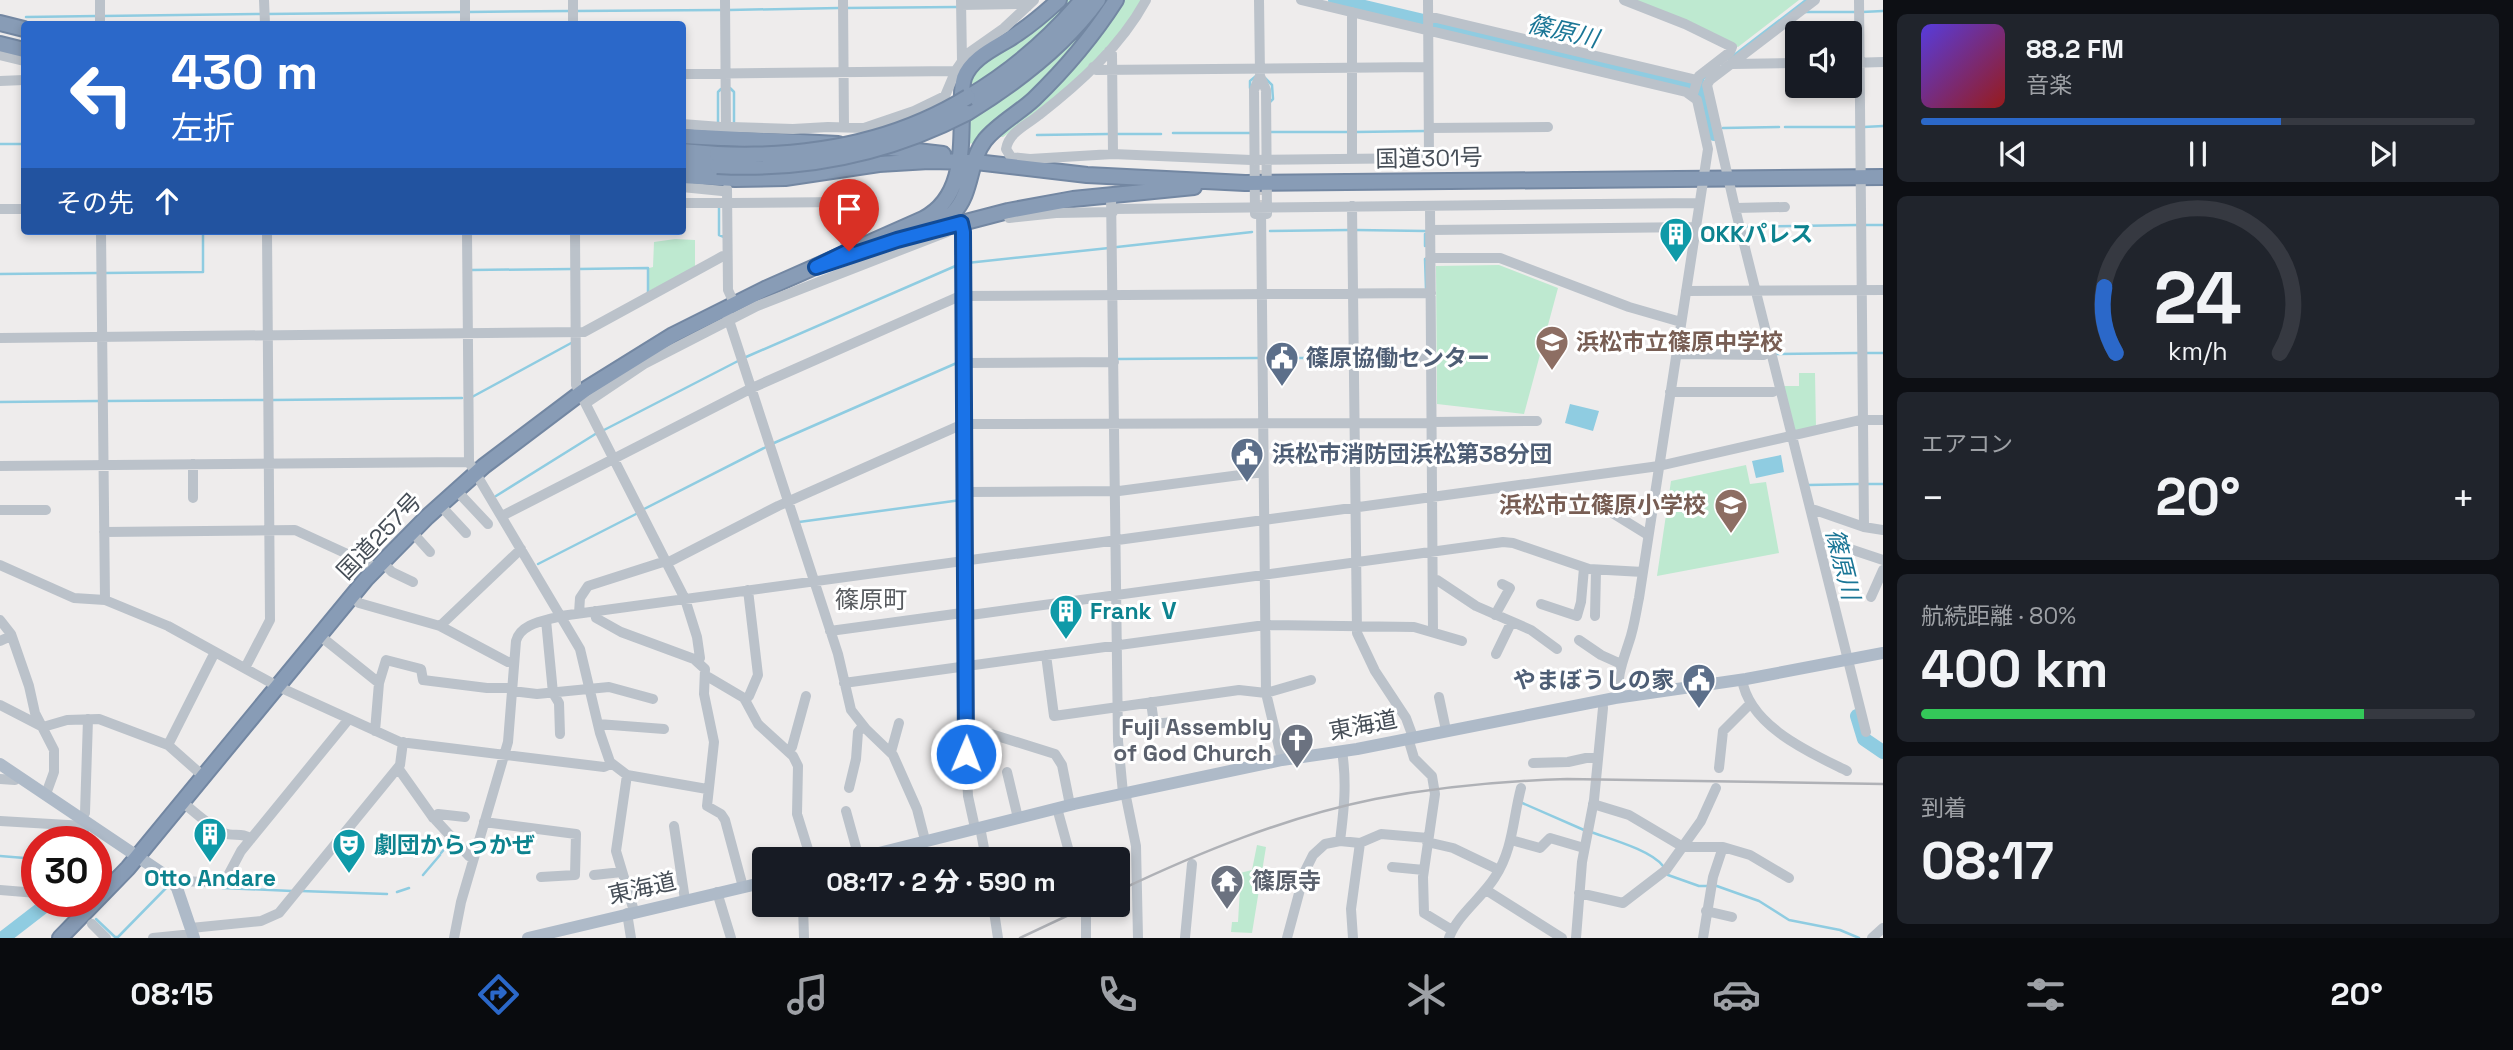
<!DOCTYPE html>
<html lang="ja">
<meta charset="utf-8">
<style>
:root{--surface:#171b24;--page:#20242c;--text:#f1f3f6;--muted:#9ea1a6;--line:#363941;--accent:#2b68c9}
body{margin:0;font-family:"Space Grotesk","Noto Sans JP",sans-serif;background:var(--page);color:var(--text);height:100vh;display:flex;flex-direction:column;font-size:26px;white-space:nowrap}
*{box-sizing:border-box;margin:0}
p{font-size:23px;color:var(--muted)}
.icon{flex:none;width:38px;height:38px;fill:none;stroke:currentColor;stroke-width:2;stroke-linecap:round;stroke-linejoin:round}
.map{position:relative;flex:1;overflow:hidden}
.details{display:flex;flex-direction:column;gap:14px;padding:14px;background:#0d0f14;width:630px}
.details>*{flex:none}
.banner{position:absolute;left:21px;top:21px;width:665px;height:214px;border-radius:7px;box-shadow:0 4px 10px #0003;background:#2b68c9;color:#fff;overflow:hidden}
.tools{position:absolute;left:1785px;top:21px;display:grid;gap:14px}
.tools a{display:grid;place-items:center;width:77px;height:77px;border-radius:7px;background:var(--surface);box-shadow:0 4px 10px #0003;font-size:35px}
.speed{position:absolute;left:21px;top:826px;display:flex;gap:14px;font-size:35px;font-weight:700;text-align:center}
.speed>*{display:grid;place-content:center;width:91px;height:91px;border-radius:50%;background:var(--surface);box-shadow:0 4px 10px #0003;line-height:1}
.speed .limit{border:10px solid #d22;background:#fff;color:#111}
.pin{position:absolute;display:grid;place-items:center;width:60px;height:60px;color:#fff;margin:-72px -30px;border-radius:50% 50% 50% 0;rotate:-45deg;box-shadow:0 0 7px #0007}
.pin .icon{rotate:45deg}
.me{position:absolute;width:77px;margin:-38px;rotate:1deg;stroke-linejoin:round;filter:drop-shadow(0 0 5px #0008)}
.turn{display:flex;align-items:center;gap:24px;height:147px;padding:0 35px;font-size:32px}
.turn .icon{width:91px;height:91px;stroke-width:2.5}
.turn b{display:block;font-size:49px;line-height:60px}
.then{display:flex;align-items:center;height:66px;padding:0 35px;background:#0003;gap:14px;font-size:26px}
.big{font-size:52px;font-weight:800;line-height:1.1}
.details .tile{flex:1;display:flex;flex-direction:column;justify-content:center;gap:10px;min-width:0;padding:0 24px;border-radius:10px;background:var(--page)}
.details .dial{align-items:center;gap:0}
.dial svg{height:182px;overflow:visible;fill:none;stroke:var(--line);stroke-width:7;stroke-linecap:round;text-anchor:middle}
.dial text{fill:var(--text);stroke:none}
.song{display:flex;align-items:center;gap:21px}
.cover{width:84px;height:84px;border-radius:10px;background:linear-gradient(135deg,hsl(250 70% 55%),hsl(0 70% 35%))}
.played{height:7px;border-radius:4px;background:linear-gradient(90deg,var(--accent) 65%,var(--line) 65%)}
.keys{display:flex;justify-content:space-around;direction:ltr}
.heat{display:flex;justify-content:space-between;align-items:center;font-size:38px;direction:ltr}
.charge{height:10px;border-radius:5px;background:linear-gradient(90deg,#34c759 80%,var(--line) 0)}
.trip{position:absolute;left:752px;top:847px;width:378px;height:70px;border-radius:7px;background:var(--surface);box-shadow:0 4px 10px #0003;font-weight:800;line-height:70px;text-align:center}
.tabs{display:flex;height:112px;justify-content:space-around;align-items:center;background:#090b0e;color:var(--muted)}
.tabs .icon{width:49px;height:49px}
.tabs .current{color:var(--accent)}
.tabs b{font-size:32px;color:var(--text)}
main{display:flex;flex:1;min-height:0}
.map>svg:first-child{display:block}
</style>
<main>
<div class="map">
<svg width="1883" height="938" viewBox="0 0 1883 938">
<rect width="100%" height="100%" fill="#eeecec"/>
<path fill="#bee9d0" d="M1065,0H1071C1052,22 998,78 971,84L974,70Z
M1121,0H1142C1109,57 1055,99 1003,137H999Z
M1631,0H1799L1738,47L1686,22Z
M1085,28H1089L1042,85L983,133L975,143L967,144L966,123L1032,79Z
M675,239L695,240V268L649,291V268L653,267L654,242Z
M1499,265L1558,288L1524,414L1437,404L1436,266Z
M1799,373H1815L1816,428L1796,433L1782,386H1799Z
M1746,465L1750,484L1766,482L1779,553L1657,576L1671,481Z
M1257,845L1266,847L1252,933L1231,932L1232,922H1238L1240,888L1219,887L1220,878L1252,870Z"/>
<path fill="#8fcce1" d="M1570,404L1599,411L1593,431L1565,423Z
M1781,455L1784,472L1756,478L1752,461Z"/>
<g fill="none" stroke-linecap="round" stroke-linejoin="round">
<path stroke="#8fcce1" stroke-width="2.5" d="M846,8L957,7
M729,10L839,8
M576,11L721,10
M469,12L570,11
M1805,12H1855
M1862,12L1883,11
M267,14L462,12
M103,16L261,14
M26,17L97,16
M1729,59L1806,0
M1265,78L1272,85L1273,99L1270,102
M730,88L734,92V122
M1250,88V81L1256,76
M1701,92L1703,79L1717,68
M718,123V92L721,89
M1785,127H1856
M1864,127L1883,126
M1723,128L1779,127
M1271,132H1348
M1356,132L1426,131
M1173,133H1250
M1116,134H1161
M1037,135L1109,134
M0,144H24
M719,206V235L724,237
M1865,225H1883
M1742,227L1857,225
M1356,230L1425,231
M1270,231L1349,230
M1425,234V246
M1117,247L1252,232
M1425,259L1426,289
M967,263L1109,248
M579,269L648,268V292
M471,270L572,269
M105,273L203,272V231
M0,274L98,273
M1866,353H1883
M1775,354L1858,353
M746,357L960,264
M1269,358H1275
M1279,358H1323
M1329,358H1350
M1118,359L1258,358
M472,397L573,342
M273,400L462,398
M107,401L264,400
M0,402L99,401
M604,430L738,361
M774,443L959,362
M1866,484H1883
M1808,485L1860,484
M496,496L597,433
M644,509L766,447
M799,522L961,500
M538,564L638,513
M1520,802L1584,830
M1591,832C1610,839 1651,850 1663,866
M87,842L88,829
M441,853L451,841
M0,856L37,859
M423,875L440,855
M1668,875L1699,886H1708
M1714,885L1759,901L1789,920L1840,930L1859,938
M222,888L292,891
M301,891L387,894
M397,892L409,888
M96,919L115,937H118L169,885"/>
<path stroke="#8fcce1" stroke-width="14" d="M1335,0L1688,84C1708,92 1709,115 1714,134
M1857,716L1864,739L1883,752
M78,901L81,904
M3,938L51,901"/>
<path stroke="#ccccce" stroke-width="10" stroke-dasharray="10 5" stroke-linecap="butt" d="M1260,155L1261,210"/>
<defs>
<path id="highway" d="M0,23L24,29
M0,44L24,50
M968,97C1012,71 1049,39 1082,0
M967,113C1016,83 1064,47 1098,0
M682,136L838,144
M883,147L943,154
M682,151L717,154
M682,164L717,166
M682,176L735,179L785,178L879,164L929,161L976,162L1087,175L1245,183L1883,177
M939,229L1008,211L1073,199L1194,187
M880,245C905,237 934,232 953,213C973,193 968,162 985,140C998,124 1019,113 1034,99C1065,69 1093,36 1116,0
M60,938L128,868L366,579L427,517L484,466L586,389L673,335L765,289L923,219C964,198 961,149 962,110C962,99 961,88 964,78C972,56 1000,46 1017,34C1032,24 1046,12 1059,0"/>
</defs>
<use href="#highway" stroke="#7387a2" stroke-width="18"/>
<path stroke="#bbc2ca" stroke-width="10" d="M100,0V24
M264,0L265,24
M465,0V24
M573,0V24
M725,0L726,129
M843,0L844,127
M961,0L962,61
M1146,0C1121,46 1080,83 1039,115C1027,125 1009,132 1006,149L1011,157L1030,159L1113,154L1251,160L1429,158L1428,0
M1259,0L1260,74
M1301,0L1686,92L1697,100L1708,149L1639,598C1636,612 1634,628 1629,642C1623,661 1616,677 1619,698
M1624,0L1685,24L1732,47L1730,52L1699,76L1693,94
M1815,0L1710,80L1707,85L1735,208L1866,732
M1859,0L1864,527
M961,5L1024,4L1027,7
M1352,12V159
M1428,16L1697,80
M1109,51L1112,54L1113,154
M0,55L24,61
M1850,63L1883,62
M1732,64L1797,63
M1093,67L1096,70L1428,67
M682,74L956,71
M1260,76L1266,90L1267,214
M0,81L24,80
M682,124L721,127
M731,127L793,129L828,127L864,128L914,111L945,96L956,70L967,54L1004,28L1034,0
M1429,128L1548,127
M682,187L722,191
M727,189L728,290L734,303
M1111,194L1118,741L1123,793
M682,203H722
M732,203L845,202V242L849,251
M1352,206L1357,633L1375,671L1406,718L1413,737
M1430,206L1433,632
M1735,208L1785,207
M0,209H24
M1113,209L1699,203
M1261,210L1266,693L1282,760
M1255,214L1254,90L1260,76
M1009,218L1056,213L1113,212
M961,223L963,232L966,754L968,796L975,828
M1430,230L1696,227
M101,231L105,600
M467,231L469,462L580,649L600,733L610,762L627,775L707,789
M575,231L576,385L685,599L697,637L700,658L698,661
M1430,258H1500L1629,307L1681,322
M1686,291L1883,290
M725,308L838,654L851,710L866,729L893,755L917,809L925,840
M0,338L584,332L723,256H727
M1676,354L1764,355
M1353,359L1431,358
M964,363L1114,362
M1670,392H1773
M586,403L644,364L757,306L947,232
M1432,422L1537,421
M193,464V498
M0,466L469,462
M456,490L488,524
M965,492L1119,491L1263,472
M1593,501L1648,535
M440,505L466,533
M0,510H46
M1811,511L1815,510L1864,527L1883,530
M502,516L752,388L960,296L1431,293
M104,532L295,530L369,564L375,570
M412,532L430,552
M1819,541L1823,540L1883,560
M382,562L392,572L413,582
M667,563L778,506L963,424L1432,423
M0,565L74,598L105,600L168,626L277,686L400,742L604,767L611,764
M1433,580H1437L1476,606L1531,630L1557,649
M352,596L359,603L440,626L508,662H514
M1871,597L1883,570
M1541,604L1577,616L1581,602L1584,568
M595,611L596,618L621,632L694,659L705,669L704,694L714,742L707,806L721,814L725,820L743,887
M579,613L580,598L588,586L666,561
M1495,615L1510,588L1502,584
M1595,616L1596,570
M0,620L11,634L29,686L35,713L54,750V772L46,794
M546,620L553,693L559,703L560,734
M440,626L521,549
M830,631L962,613L971,615L1503,542L1513,543L1589,569L1643,572
M319,635L379,683
M1579,640L1601,655L1621,664
M0,641L11,636
M1496,654L1511,623
M1046,655L1054,716L1239,690L1266,693L1311,680
M245,668L270,620L267,231
M705,675L744,698L758,724L793,756L798,766L797,814L811,859
M1742,679C1749,726 1809,752 1847,771
M844,683L1265,625L1414,627L1462,641
M512,691L537,694L609,687L653,699
M1439,697L1446,730
M745,700L749,696L758,675L748,590
M1151,702L1154,724L1173,722
M0,705L41,726
M598,724L664,729
M43,727L67,720L99,719L168,745L203,776
M375,731L379,683L386,660L421,669L423,680L487,688H512
M967,738L991,734L1055,754L1062,765L1070,805
M1408,738L1414,758L1432,776L1435,794L1423,877L1424,913L1452,930
M168,745L215,652
M788,751L792,747L806,696
M891,752L899,723
M1533,763L1568,762L1586,758H1598
M398,768L432,816L469,856L474,858
M1719,768L1723,731L1751,703
M1007,772L1018,818
M627,775L616,851L634,911
M0,779L15,780L18,776
M849,788L856,759L858,732L863,726
M1125,792L1136,846L1138,938
M182,802C195,812 209,826 224,833C233,837 243,832 251,839
M1593,804L1629,815L1683,847H1723L1750,855L1789,878
M1057,808L1071,859
M846,811L859,858
M81,818L85,813L88,719
M433,818L438,814L465,817
M0,821L85,826L87,822
M484,822L576,834L575,875L541,877
M674,826L685,900
M980,827L986,859
M1511,840L1540,848L1550,838L1584,848
M1340,841C1344,809 1347,783 1342,751
M1427,842L1453,848L1499,870
M1392,867L1424,870
M594,875L622,872
M175,885L182,881L224,883L241,851L348,720
M0,890L37,893
M1486,890L1562,938
M717,892L731,938
M1579,893L1623,903L1666,870L1701,821L1716,788
M803,905L804,938
M993,905L998,938
M1706,911L1732,917
M627,913L631,938
M1086,915V938
M92,924L106,938
M191,928L261,921L279,913L400,765L403,742
M153,938L193,934
M454,938L461,902L508,742L516,641C521,623 545,621 561,616L1659,466L1860,420H1883
M1185,938L1192,864
M1287,938L1305,871L1313,855L1325,844L1340,841L1360,843L1381,834L1428,838
M1353,938L1351,909L1360,843
M1449,938C1457,915 1482,898 1495,877C1513,850 1513,818 1521,788
M1576,938L1582,862L1594,800L1603,708L1602,701
M1703,938L1713,877L1723,847
M1872,938L1883,928"/>
<path stroke="#aebac8" stroke-width="12" d="M0,764L168,877L177,888L194,938
M855,859L1074,804L1282,760L1357,749L1615,698L1746,679L1883,653
M528,938L765,882"/>
<use href="#highway" stroke="#889cb6" stroke-width="14"/>
<path stroke="#afb1b6" stroke-width="2.5" d="M1118,891C1200,852 1286,817 1375,799C1438,787 1502,781 1567,779L1883,784
M1020,938L1090,905"/>
<defs>
<path id="highway-bridge" d="M717,154C805,158 892,144 968,97
M717,166C806,171 888,154 967,113"/>
</defs>
<use href="#highway-bridge" stroke="#7387a2" stroke-width="18" stroke-linecap="butt"/>
<use href="#highway-bridge" stroke="#889cb6" stroke-width="14"/>
</g>
<g fill="none" stroke-linecap="round" stroke-linejoin="round">
<defs>
<path id="route" d="M849,251L816,267L897,240L961,223L963,232L966,754"/>
</defs>
<use href="#route" stroke="#114b97" stroke-width="18"/>
<use href="#route" stroke="#1a73e8" stroke-width="12"/>
</g>
<defs>
<symbol id="building-pin" viewBox="-11 -11 22 30"><path d="M0 17L-7.5 6A9.5 9.5 0 1 1 7.5 6Z" fill="#0f9aa8" stroke="#fff"/><path d="M-4-6H4V6H1V3H-1V6H-4ZM-2.5-4.3h1.7v1.8h-1.7ZM.8-4.3h1.7v1.8H.8ZM-2.5-1h1.7V.8h-1.7ZM.8-1h1.7V.8H.8Z" fill="#fff"/></symbol>
<symbol id="school-pin" viewBox="-11 -11 22 30"><path d="M0 17L-7.5 6A9.5 9.5 0 1 1 7.5 6Z" fill="#8d6e63" stroke="#fff"/><path d="M0-5L7-2L0 1L-7-2ZM-4 1L0 2.5L4 1V4Q0 6-4 4Z" fill="#fff"/></symbol>
<symbol id="civic-pin" viewBox="-11 -11 22 30"><path d="M0 17L-7.5 6A9.5 9.5 0 1 1 7.5 6Z" fill="#5c6f8a" stroke="#fff"/><path d="M-.6-6.5H3V-4.5H.6V-3L4-1V1h2V6H-6V1h2V-1L-.6-3ZM-1.2 2.5V6h2.4V2.5Z" fill="#fff"/></symbol>
<symbol id="church-pin" viewBox="-11 -11 22 30"><path d="M0 17L-7.5 6A9.5 9.5 0 1 1 7.5 6Z" fill="#6b7280" stroke="#fff"/><path d="M-1.2-6h2.4v3.5h3.3v2.4h-3.3V6h-2.4V-.1h-3.3v-2.4h3.3Z" fill="#fff"/></symbol>
<symbol id="theatre-pin" viewBox="-11 -11 22 30"><path d="M0 17L-7.5 6A9.5 9.5 0 1 1 7.5 6Z" fill="#0f9aa8" stroke="#fff"/><path d="M-5-5.5Q0-4 5-5.5V0Q5 5 0 6Q-5 5-5 0ZM-3.3-2.5H-1v1.5H-3.3ZM1-2.5H3.3v1.5H1ZM-2.8 1Q0 5.5 2.8 1Z" fill="#fff"/></symbol>
<symbol id="temple-pin" viewBox="-11 -11 22 30"><path d="M0 17L-7.5 6A9.5 9.5 0 1 1 7.5 6Z" fill="#6b7280" stroke="#fff"/><path d="M0-6L5-2H3V0L6.5 2.5H4V6H1.5V3h-3V6H-4V2.5H-6.5L-3 0V-2H-5Z" fill="#fff"/></symbol>
</defs>
<g fill-rule="evenodd">
<use href="#building-pin" x="1657" y="215" width="38" height="52"/>
<use href="#school-pin" x="1533" y="323" width="38" height="52"/>
<use href="#civic-pin" x="1263" y="339" width="38" height="52"/>
<use href="#civic-pin" x="1228" y="435" width="38" height="52"/>
<use href="#school-pin" x="1712" y="486" width="38" height="52"/>
<use href="#building-pin" x="1047" y="592" width="38" height="52"/>
<use href="#civic-pin" x="1680" y="661" width="38" height="52"/>
<use href="#church-pin" x="1278" y="721" width="38" height="52"/>
<use href="#building-pin" x="191" y="815" width="38" height="52"/>
<use href="#theatre-pin" x="330" y="826" width="38" height="52"/>
<use href="#temple-pin" x="1208" y="862" width="38" height="52"/>
</g>
<g text-anchor="middle" dominant-baseline="central" stroke-width="6" stroke-linejoin="round" paint-order="stroke">
<g font-size="23" fill="#464e57" stroke="#fff">
<text transform="translate(1429 158) rotate(-1)">国道301号</text>
<text transform="translate(379 536) rotate(-46)">国道257号</text>
<text transform="translate(1363 725) rotate(-11)">東海道</text>
<text transform="translate(642 888) rotate(-13)">東海道</text>
</g>
<g font-size="23" font-weight="bold" fill="#0d838f" stroke="#fff" text-anchor="start">
<text x="1700" y="234">OKKパレス</text>
<text x="1090" y="611">Frank Ⅴ</text>
<text x="374" y="845">劇団からっかぜ</text>
<text x="210" y="878" text-anchor="middle">Otto Andare</text>
</g>
<g font-size="23" font-weight="bold" fill="#785e54" stroke="#fff" text-anchor="start">
<text x="1576" y="342">浜松市立篠原中学校</text>
<text x="1706" y="505" text-anchor="end">浜松市立篠原小学校</text>
</g>
<g font-size="23" font-weight="bold" fill="#4e5e75" stroke="#fff" text-anchor="start">
<text x="1306" y="358">篠原協働センター</text>
<text x="1272" y="454">浜松市消防団浜松第38分団</text>
<text x="1674" y="680" text-anchor="end">やまぼうしの家</text>
</g>
<g font-size="23" font-weight="bold" fill="#5b616d" stroke="#fff" text-anchor="end">
<text x="1272" y="727">Fuji Assembly<tspan x="1272" dy="26">of God Church</tspan></text>
<text x="1252" y="881" text-anchor="start">篠原寺</text>
</g>
<g font-size="24" font-style="italic" fill="#1a7696" stroke="#fff">
<text transform="translate(1563 31) rotate(13)">篠原川</text>
<text transform="translate(1843 564) rotate(76)">篠原川</text>
</g>
<g font-size="24" fill="#595c60" stroke="#fff">
<text x="871" y="599">篠原町</text>
</g>
</g>
</svg>
<div class="tools">
<a><svg class="icon" aria-label="sound" viewBox="0 0 24 24"><path d="M4 9h4l5-4v14l-5-4H4zM17 9q2 3 0 6"/></svg></a>
</div>
<div class="speed"><div class="limit">30</div></div>
<div class="pin" style="left:849px;top:251px;background:#d93025"><svg class="icon" aria-label="arrive" viewBox="0 0 24 24"><path d="M6 21V4h12l-3 4 3 4H6"/></svg></div>
<svg class="me" style="left:966px;top:754px" viewBox="-20 -20 40 40"><circle r="17" fill="#1a73e8" stroke="#fff" stroke-width="3"/><path d="M0-11L8 9 0 5-8 9z" fill="#fff"/></svg>
<div class="trip">08:17 · 2 分 · 590 m</div>
<div class="banner">
<div class="turn"><svg class="icon" aria-label="left" viewBox="0 0 24 24"><path d="M17 20v-9H6M10 6l-5 5 5 5"/></svg><div><b>430 m</b>左折</div></div>
<div class="then">その先<svg class="icon" aria-label="ahead" viewBox="0 0 24 24"><path d="M12 20V5M6 11l6-6 6 6"/></svg></div>
</div>
</div>
<section class="details">
<div class="tile">
<div class="song"><i class="cover"></i><div><b>88.2 FM</b><p>音楽</p></div></div>
<div class="played"></div>
<div class="keys"><svg class="icon" aria-label="previous" viewBox="0 0 24 24"><path d="M18 5L8 12l10 7zM5 5v14"/></svg><svg class="icon" aria-label="pause" viewBox="0 0 24 24"><path d="M8 5v14M16 5v14"/></svg><svg class="icon" aria-label="next" viewBox="0 0 24 24"><path d="M6 5l10 7-10 7zM19 5v14"/></svg></div>
</div>
<div class="tile dial"><svg viewBox="0 0 100 80">
<path d="M14 69A42 42 0 1 1 86 69"/>
<path d="M14 69A42 42 0 0 1 9 40" stroke="#2b68c9"/>
<text x="50" y="56" font-size="32" font-weight="700">24</text>
<text x="50" y="72" font-size="11">km/h</text>
</svg></div>
<div class="tile"><p>エアコン</p>
<div class="heat"><a>−</a><b class="big">20°</b><a>+</a></div>
</div>
<div class="tile"><p>航続距離 · 80%</p><b class="big">400 km</b><div class="charge"></div></div>
<div class="tile"><p>到着</p><b class="big">08:17</b></div>
</section>
</main>
<nav class="tabs">
<b>08:15</b>
<svg class="icon current" aria-label="directions" viewBox="0 0 24 24"><path d="M12 3l9 9-9 9-9-9zM9 14v-3h6M13 9l2 2-2 2"/></svg>
<svg class="icon" aria-label="music" viewBox="0 0 24 24"><path d="M9 18V5l10-2v13"/><circle cx="6" cy="18" r="3"/><circle cx="16" cy="16" r="3"/></svg>
<svg class="icon" aria-label="phone" viewBox="0 0 24 24"><path d="M5 4h4l2 5-3 2q2 4 5 5l2-3 5 2v4C11 20 4 13 5 4z"/></svg>
<svg class="icon" aria-label="climate" viewBox="0 0 24 24"><path d="M12 3v18M4 7l16 10M4 17L20 7"/></svg>
<svg class="icon" aria-label="car" viewBox="0 0 24 24"><path d="M5 17H2v-5l4-1 3-4h7l3 4 3 1v5h-3M9 17h6M6 11h13"/><circle cx="7" cy="17" r="2"/><circle cx="17" cy="17" r="2"/></svg>
<svg class="icon" aria-label="filters" viewBox="0 0 24 24"><path d="M4 7h16M4 17h16"/><circle cx="9" cy="7" r="2"/><circle cx="15" cy="17" r="2"/></svg>
<b>20°</b>
</nav>
